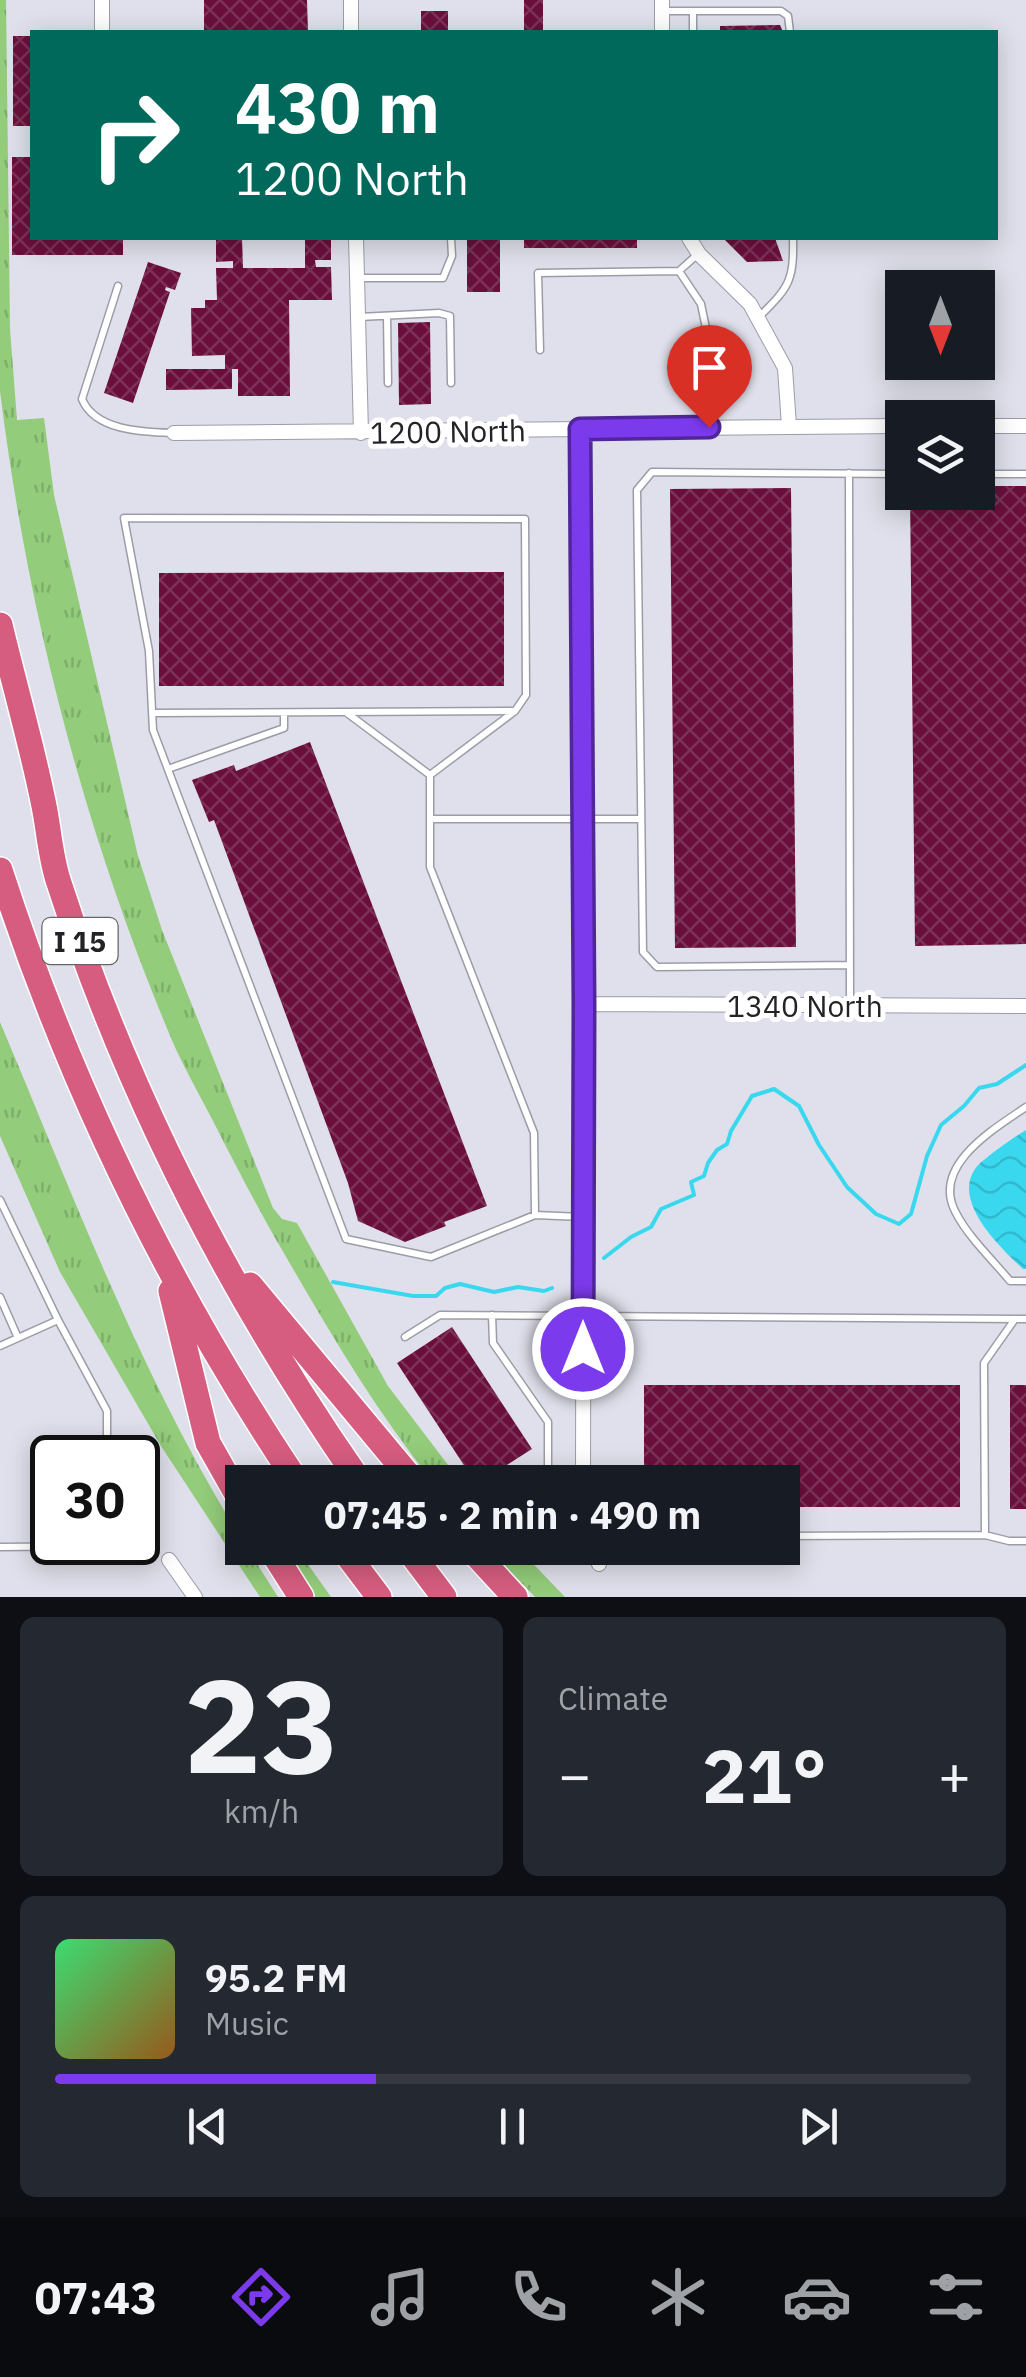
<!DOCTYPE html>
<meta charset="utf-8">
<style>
:root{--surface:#171b24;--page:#242831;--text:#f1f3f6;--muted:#9ea1a6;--line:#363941;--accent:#7c3aed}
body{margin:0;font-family:"IBM Plex Sans",sans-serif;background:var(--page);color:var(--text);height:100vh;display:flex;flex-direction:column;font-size:38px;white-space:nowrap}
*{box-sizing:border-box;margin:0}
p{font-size:32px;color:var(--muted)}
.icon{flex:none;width:55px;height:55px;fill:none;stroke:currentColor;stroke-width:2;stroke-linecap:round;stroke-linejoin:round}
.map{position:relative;height:1597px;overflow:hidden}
.sheet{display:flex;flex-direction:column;gap:20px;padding:20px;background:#0d0f14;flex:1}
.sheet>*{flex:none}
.top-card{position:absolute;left:30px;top:30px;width:968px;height:210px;border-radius:0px;box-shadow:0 5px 25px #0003;background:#00695c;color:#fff;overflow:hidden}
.needle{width:65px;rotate:180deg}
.tools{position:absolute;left:885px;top:270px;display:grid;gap:20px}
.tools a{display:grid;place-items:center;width:110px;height:110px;border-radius:0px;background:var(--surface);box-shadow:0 5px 25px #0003;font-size:50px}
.speed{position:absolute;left:30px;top:1435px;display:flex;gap:20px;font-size:50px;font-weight:700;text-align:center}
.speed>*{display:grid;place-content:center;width:130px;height:130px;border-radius:50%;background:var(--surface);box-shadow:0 5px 25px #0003;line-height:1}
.speed .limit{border:5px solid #111;border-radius:15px;background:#fff;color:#111}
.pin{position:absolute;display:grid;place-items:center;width:85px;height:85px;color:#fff;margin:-102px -42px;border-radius:50% 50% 50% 0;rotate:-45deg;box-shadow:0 0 10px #0007}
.pin .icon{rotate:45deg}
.me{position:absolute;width:110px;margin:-55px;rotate:0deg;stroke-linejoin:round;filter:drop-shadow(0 0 8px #0008)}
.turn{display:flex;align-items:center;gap:35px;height:210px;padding:0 40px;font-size:45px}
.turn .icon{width:130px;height:130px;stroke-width:2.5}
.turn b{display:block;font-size:70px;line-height:85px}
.big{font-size:75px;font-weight:700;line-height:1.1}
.sheet .card{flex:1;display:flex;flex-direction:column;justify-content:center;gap:15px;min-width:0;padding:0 35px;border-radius:15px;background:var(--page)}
.sheet .dial{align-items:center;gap:0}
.dial b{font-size:130px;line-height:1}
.song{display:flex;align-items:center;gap:30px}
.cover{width:120px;height:120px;border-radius:15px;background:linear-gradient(135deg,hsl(140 70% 55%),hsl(30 70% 35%))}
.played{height:10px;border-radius:5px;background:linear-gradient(90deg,var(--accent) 35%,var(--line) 35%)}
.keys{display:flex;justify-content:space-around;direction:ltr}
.heat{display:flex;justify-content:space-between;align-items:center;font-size:55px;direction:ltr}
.sheet .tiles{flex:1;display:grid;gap:20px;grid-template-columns:1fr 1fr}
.card:last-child{grid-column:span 2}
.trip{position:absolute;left:225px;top:1465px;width:575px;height:100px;border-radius:0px;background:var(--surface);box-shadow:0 5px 25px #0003;font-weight:700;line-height:100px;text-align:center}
.tabs{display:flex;height:160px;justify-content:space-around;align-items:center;background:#090b0e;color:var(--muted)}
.tabs .icon{width:70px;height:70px}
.tabs .selected{color:var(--accent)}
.tabs b{font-size:45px;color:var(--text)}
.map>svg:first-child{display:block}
</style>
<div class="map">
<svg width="1026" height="1597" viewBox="0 0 1026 1597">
<defs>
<pattern id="grass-tufts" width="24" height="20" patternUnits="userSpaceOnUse" patternTransform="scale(2.5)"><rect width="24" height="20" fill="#93cc7a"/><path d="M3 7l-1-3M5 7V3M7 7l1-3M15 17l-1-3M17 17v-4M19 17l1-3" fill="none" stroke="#7eaf6a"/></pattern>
<pattern id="water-waves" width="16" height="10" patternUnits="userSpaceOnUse" patternTransform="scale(2.5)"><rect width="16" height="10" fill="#39d8ef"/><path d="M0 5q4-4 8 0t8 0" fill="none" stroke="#32b9cd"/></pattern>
<pattern id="building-cross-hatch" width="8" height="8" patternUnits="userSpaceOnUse" patternTransform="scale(2.5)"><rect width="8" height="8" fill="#6a0f3c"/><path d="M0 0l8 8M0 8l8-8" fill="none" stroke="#7b3256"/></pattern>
</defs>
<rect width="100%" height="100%" fill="#dfe0eb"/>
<path fill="url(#grass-tufts)" d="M0,0H6L10,329L17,420L44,418L54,495L138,856L162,930L273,1208L282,1219L297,1223L388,1386L461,1482H433C376,1411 330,1333 285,1255C259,1211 236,1166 213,1121C197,1090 179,1059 166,1026C82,823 27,609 0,391Z
M0,1022C74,1197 141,1378 242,1540V1548H247L278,1597H260L161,1446L60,1272L0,1136Z
M488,1548H518L565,1597H535Z
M300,1553L331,1597H314L290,1559Z"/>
<path fill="url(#water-waves)" d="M1026,1130V1269H1023C1001,1248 952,1202 975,1169C981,1160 1016,1136 1026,1130Z"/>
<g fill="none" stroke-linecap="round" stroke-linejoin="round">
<path stroke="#39d8ef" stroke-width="4" d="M604,1258L631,1237L651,1227L661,1209L694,1195L691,1182L704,1176L708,1163L717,1150L727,1144L731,1131L752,1096L774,1089L799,1106L819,1145L847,1187L876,1214L899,1224L911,1214L927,1156L941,1125L964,1106L979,1088L997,1084L1026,1065
M333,1282L413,1296H436L445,1288L460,1284L494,1292L518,1287L544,1291L552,1288"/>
</g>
<path fill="url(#building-cross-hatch)" d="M204,0H307L308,32H204Z
M524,0H543V32H524Z
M421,11H448V32H421Z
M780,25L783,32H720V26Z
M13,36H32V126H13Z
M12,157H32V238H123V255H12Z
M216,238H242L243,268H305V238H331V260H315L316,267H331L332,300H289L290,396H238V369H232V389L166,390V369H225V355L192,356L191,308H205V300H217L216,268H233V261L216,262Z
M467,238H500V292H467Z
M524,238H637V248H524Z
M723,238H775L783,261L747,262Z
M148,262L181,273L175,290L166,287L165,290L170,292L133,403L104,393Z
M430,322L431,404L399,405L398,323Z
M892,342H902V362H926V374H892Z
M978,486H1026V944L915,946L910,492H978Z
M791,488L796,947L675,948L670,489Z
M504,572V686H159V573Z
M310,742L487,1206L444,1222L446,1226L405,1242L358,1221L348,1183L214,820L209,822L192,780L234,765L236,771Z
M452,1327L532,1449L480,1482H475L397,1363Z
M644,1385H960V1507H782V1482H644Z
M1010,1385H1026V1509H1010Z"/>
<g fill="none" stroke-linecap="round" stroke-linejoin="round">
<defs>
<path id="service" d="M663,11H781L788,16L790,32
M693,11V32
M698,254L679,271L701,304L707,333L709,426
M358,278H443L452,256L451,238
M118,286L82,399C95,431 143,432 173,433
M387,316L388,383
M359,317L439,313L450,316L451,383
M758,318C789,287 794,282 793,238
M540,350L538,273L679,271
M849,473L850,1002
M978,474H1026
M152,713L514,711
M347,713L430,775
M168,769L284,728V713
M430,819H641
M850,965L657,967L643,952L637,490L652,472L902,474
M1026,1107C994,1129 930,1166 956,1213C969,1238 992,1259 1010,1281H1026
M0,1200L58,1320L107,1411V1458
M535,1215L534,1133L430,867V775L515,711L526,695L525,519L124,518L149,651L153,730L346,1239L431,1257L535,1215L582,1217
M0,1297L18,1338
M492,1315L493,1343L548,1422V1468L529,1482
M405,1337L440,1315L1026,1319
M0,1346L58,1320
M985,1535L1009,1541H1026
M782,1536L985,1535L984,1363L1015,1319
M0,1547L108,1546V1542"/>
<path id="minor" d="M351,0V32
M662,0V32
M102,32V0
M356,238L361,433
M689,238L699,254L750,304L785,368L789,426
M978,426H1026
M580,429L584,1004L583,1482
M174,433L902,426
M584,1004L1026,1006
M593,1548L599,1564
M169,1560L195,1597"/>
<path id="motorway" d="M0,625C14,684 31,742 43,801C49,828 50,857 59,883C128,1096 233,1299 360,1482
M0,870C70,1087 171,1293 297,1482
M250,1285L414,1482
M171,1291L208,1443L242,1503
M270,1548L301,1597
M342,1548L379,1597
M407,1548L444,1597
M470,1548L515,1597"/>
</defs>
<use href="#service" stroke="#9c9ca7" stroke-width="9"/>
<use href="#minor" stroke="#9c9ca7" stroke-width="16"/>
<use href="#motorway" stroke="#fff" stroke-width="28"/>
<use href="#service" stroke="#fff" stroke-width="6"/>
<use href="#minor" stroke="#fff" stroke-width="14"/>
<use href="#motorway" stroke="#d65d7f" stroke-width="25"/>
</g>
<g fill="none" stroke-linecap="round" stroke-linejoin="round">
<defs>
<path id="route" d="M583,1349L584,1004L580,429L709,427"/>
</defs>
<use href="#route" stroke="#51269a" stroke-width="25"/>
<use href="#route" stroke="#7c3aed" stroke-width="18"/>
</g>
<g text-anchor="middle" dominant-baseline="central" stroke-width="10" stroke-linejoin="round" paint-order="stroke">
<rect fill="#fff" stroke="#656568" stroke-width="2.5" x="42.5" y="918" width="75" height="46" rx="8"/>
<g font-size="28" font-weight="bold" fill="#232327">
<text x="80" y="941">I 15</text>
</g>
<g font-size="30" fill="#232327" stroke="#fff">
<text transform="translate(448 431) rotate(-1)">1200 North</text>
<text x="805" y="1005">1340 North</text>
</g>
</g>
</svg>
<div class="tools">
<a><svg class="needle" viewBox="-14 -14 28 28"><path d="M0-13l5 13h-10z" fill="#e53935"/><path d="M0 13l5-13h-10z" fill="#9ea1a6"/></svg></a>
<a><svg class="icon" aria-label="layers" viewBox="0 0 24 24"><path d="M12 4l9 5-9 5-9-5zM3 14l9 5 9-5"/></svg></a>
</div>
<div class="speed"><div class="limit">30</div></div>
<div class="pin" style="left:709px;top:427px;background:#d93025"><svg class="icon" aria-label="arrive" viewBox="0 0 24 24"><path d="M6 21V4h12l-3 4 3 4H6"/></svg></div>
<svg class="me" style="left:583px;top:1349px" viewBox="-20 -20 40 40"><circle r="17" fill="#7c3aed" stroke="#fff" stroke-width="3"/><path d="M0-11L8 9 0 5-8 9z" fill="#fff"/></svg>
<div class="trip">07:45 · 2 min · 490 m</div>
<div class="top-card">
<div class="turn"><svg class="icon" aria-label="right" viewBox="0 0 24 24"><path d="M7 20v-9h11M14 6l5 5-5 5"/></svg><div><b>430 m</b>1200 North</div></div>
</div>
</div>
<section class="sheet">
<div class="tiles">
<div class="card dial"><b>23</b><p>km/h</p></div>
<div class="card"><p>Climate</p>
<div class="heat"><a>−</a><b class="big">21°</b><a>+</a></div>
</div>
<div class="card">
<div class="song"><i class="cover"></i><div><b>95.2 FM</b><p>Music</p></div></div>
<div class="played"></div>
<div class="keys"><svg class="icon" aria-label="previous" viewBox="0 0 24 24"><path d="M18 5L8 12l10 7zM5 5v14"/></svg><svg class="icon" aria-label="pause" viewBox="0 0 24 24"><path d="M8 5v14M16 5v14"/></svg><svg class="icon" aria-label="next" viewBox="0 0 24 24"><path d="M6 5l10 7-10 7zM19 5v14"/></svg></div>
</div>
</div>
</section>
<nav class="tabs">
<b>07:43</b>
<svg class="icon selected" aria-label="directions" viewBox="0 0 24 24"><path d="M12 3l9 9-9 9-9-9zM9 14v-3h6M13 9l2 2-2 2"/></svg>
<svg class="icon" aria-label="music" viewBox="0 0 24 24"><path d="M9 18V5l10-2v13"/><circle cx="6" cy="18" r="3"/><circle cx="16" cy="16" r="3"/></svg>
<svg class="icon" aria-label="phone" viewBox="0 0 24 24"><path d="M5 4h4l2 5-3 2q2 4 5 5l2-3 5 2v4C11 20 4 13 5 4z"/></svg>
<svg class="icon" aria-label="climate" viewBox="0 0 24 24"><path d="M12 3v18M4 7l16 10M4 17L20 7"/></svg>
<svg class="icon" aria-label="car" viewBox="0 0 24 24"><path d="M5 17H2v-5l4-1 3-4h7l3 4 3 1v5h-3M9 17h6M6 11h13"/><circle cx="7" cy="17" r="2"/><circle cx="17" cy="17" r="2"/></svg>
<svg class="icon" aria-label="filters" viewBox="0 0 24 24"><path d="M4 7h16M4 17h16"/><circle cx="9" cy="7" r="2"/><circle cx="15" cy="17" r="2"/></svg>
</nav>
